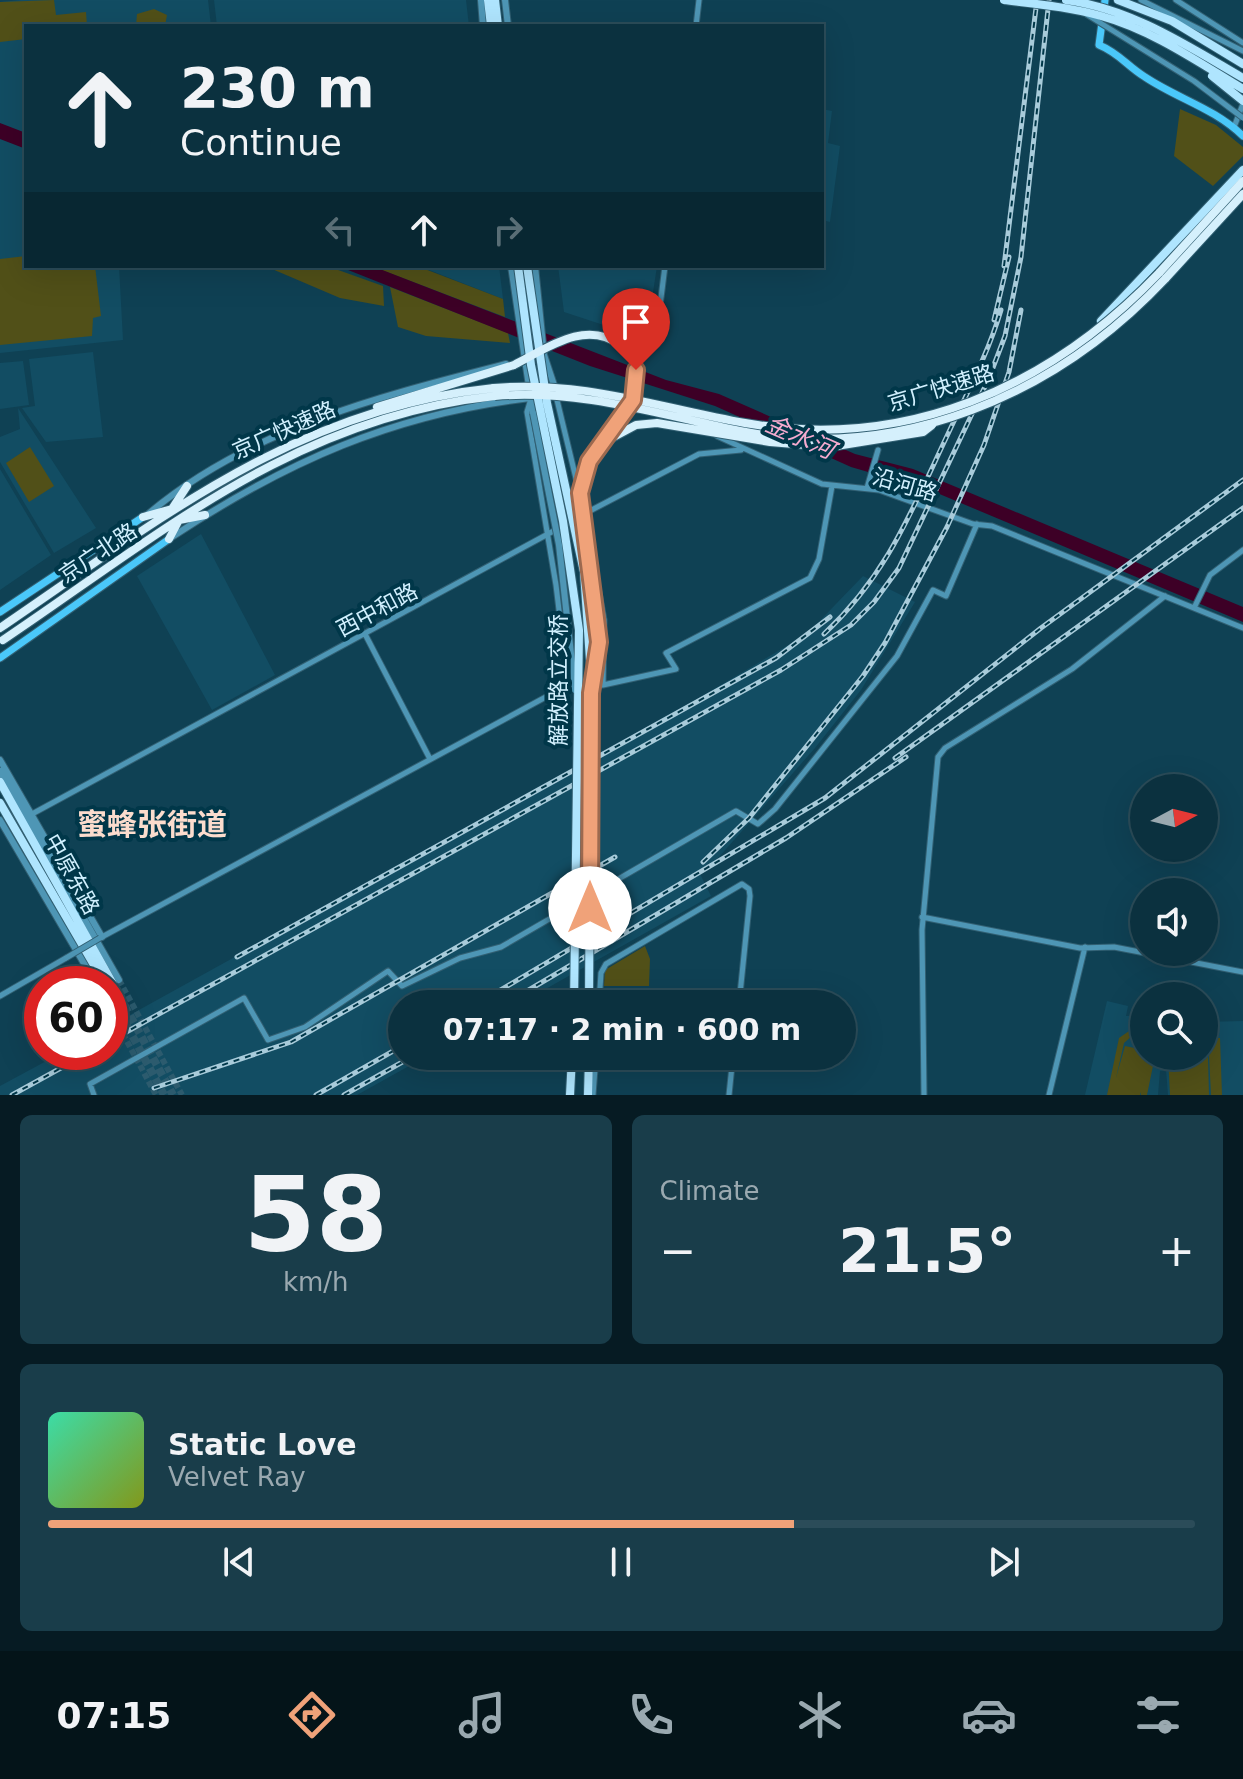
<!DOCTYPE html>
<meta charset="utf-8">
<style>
:root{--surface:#0b313f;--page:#193d4a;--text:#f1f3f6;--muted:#9aa9b0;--line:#2b4c59;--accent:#f0a279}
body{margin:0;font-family:"DejaVu Sans","Noto Sans SC",sans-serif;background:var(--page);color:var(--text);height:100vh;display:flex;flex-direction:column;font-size:30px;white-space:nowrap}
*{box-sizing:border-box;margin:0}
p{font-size:26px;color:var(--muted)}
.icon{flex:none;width:44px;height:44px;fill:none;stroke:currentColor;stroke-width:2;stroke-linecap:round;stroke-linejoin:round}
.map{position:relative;height:1095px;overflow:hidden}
.drawer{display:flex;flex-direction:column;gap:20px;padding:20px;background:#061b23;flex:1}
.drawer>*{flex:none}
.top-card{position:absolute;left:24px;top:24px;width:800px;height:244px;border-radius:0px;box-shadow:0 8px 32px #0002,0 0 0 2px var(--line);background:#0b313f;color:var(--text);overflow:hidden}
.needle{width:52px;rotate:83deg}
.buttons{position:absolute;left:1130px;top:774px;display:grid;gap:16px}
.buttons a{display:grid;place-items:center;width:88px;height:88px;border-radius:50%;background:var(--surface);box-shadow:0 8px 32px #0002,0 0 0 2px var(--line);font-size:40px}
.speed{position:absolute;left:24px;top:966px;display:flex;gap:16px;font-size:40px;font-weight:700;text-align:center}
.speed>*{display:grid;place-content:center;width:104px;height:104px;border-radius:50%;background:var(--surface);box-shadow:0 8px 32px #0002,0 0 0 2px var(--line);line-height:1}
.speed .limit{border:12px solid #d22;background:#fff;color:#111}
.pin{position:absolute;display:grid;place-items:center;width:68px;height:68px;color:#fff;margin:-82px -34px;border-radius:50% 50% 50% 0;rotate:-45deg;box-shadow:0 0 8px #0007}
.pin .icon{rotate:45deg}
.me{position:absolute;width:88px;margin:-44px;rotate:0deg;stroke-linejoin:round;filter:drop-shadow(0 0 6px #0008)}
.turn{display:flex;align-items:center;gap:28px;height:168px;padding:0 24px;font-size:36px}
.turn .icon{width:104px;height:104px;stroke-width:2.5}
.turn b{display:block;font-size:56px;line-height:68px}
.lanes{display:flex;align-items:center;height:76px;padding:0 24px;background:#0003;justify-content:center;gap:40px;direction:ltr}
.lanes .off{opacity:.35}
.big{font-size:60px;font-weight:800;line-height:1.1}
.drawer .card{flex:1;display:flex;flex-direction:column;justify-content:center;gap:12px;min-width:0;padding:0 28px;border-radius:12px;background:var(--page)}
.drawer .dial{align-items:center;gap:0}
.dial b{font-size:104px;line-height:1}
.song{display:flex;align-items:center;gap:24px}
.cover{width:96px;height:96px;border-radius:12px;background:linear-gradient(135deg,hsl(160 70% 55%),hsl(70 70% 35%))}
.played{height:8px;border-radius:4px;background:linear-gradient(90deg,var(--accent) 65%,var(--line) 65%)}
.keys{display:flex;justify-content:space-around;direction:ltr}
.heat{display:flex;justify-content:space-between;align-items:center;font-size:44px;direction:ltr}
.drawer .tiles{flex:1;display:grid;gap:20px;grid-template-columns:1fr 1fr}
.card:last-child{grid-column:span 2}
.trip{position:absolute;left:388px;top:990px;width:468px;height:80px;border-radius:40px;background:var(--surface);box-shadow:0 8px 32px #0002,0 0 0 2px var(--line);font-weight:800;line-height:80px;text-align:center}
.dock{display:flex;height:128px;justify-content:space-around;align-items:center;background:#041419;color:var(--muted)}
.dock .icon{width:56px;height:56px}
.dock .active{color:var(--accent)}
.dock b{font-size:36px;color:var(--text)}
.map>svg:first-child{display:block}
</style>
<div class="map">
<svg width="1243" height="1095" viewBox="0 0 1243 1095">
<rect width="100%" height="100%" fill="#0f4154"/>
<path fill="#124d63" d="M21,0H208L211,26H26V266H119L123,340L0,353V2Z
M214,0H466L469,26H217Z
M822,109L832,111L828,143L840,146L830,222L822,220Z
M419,266H499L503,299Z
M558,266H657L646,339L564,312Z
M93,352L103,437L46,442L22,408L35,406L29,359Z
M23,361L29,405L0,409V363Z
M18,408L96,528L54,553L0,462V437L20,429Z
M0,469L51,555L0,590Z
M201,534L275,675L212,710L137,576Z
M863,576L915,602L861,690L815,748L719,857L700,874L711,896L519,1004H402V1056H427L357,1095H0V1086L63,1052H110V1026L643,731L807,634Z
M1107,1001L1128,1006L1126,1016H1144V1056H1204V1022L1243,1021V1095H1168L1166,1070L1160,1071L1158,1095H1085Z"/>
<path fill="#515018" d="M54,0L56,15L86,12L87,26H26V39L0,42V2Z
M154,9L167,15L165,26H136L137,14Z
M1180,109L1216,125L1243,147V156L1213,186L1174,156Z
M26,256V266H95L101,316L93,318L92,336L0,345V259Z
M265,266H327L383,286L384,306L340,298Z
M371,266H417L503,299L505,317Z
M390,287L508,333L510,343L426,336L398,327Z
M30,447L54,486L29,502L6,463Z
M645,946L650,959L649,986H604L605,970Z
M1132,1029L1144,1030V1037L1133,1035L1124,1043L1116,1078L1125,1046L1144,1050V1056H1155L1147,1095H1141V1092L1140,1095H1107L1119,1038Z
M1204,1038H1220L1222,1095H1211L1209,1055L1204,1048Z
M1168,1056H1208L1209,1095H1170Z"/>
<path fill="#3d0026" d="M0,123L26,133V149L0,139Z
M338,266H372L666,380L719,394L855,454L913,469L1243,607V622L930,490L851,467L715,406L590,366Z"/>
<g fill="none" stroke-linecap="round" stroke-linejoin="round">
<path stroke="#2c5b6e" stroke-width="6" stroke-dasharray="6 3" stroke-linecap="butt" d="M119,980L182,1095
M110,1010L156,1095"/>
<path stroke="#2c5b6e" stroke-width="8" stroke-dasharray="8 4" stroke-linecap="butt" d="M113,984L173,1095
M110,994L164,1095"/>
<defs>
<path id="minor" d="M1141,0L1243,51
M1176,0L1243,43
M696,26L699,0
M1234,127L1243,104
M657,330L665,266
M557,400L579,491
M530,402L527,412L556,585L568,685
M717,436L822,484L879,490L973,524L992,526L1243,628
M867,488L878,450
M584,512L604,620L603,685
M582,515L699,454L741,450
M1194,608L1210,575L1243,550
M365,634L430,759
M32,814L559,528
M922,917L1080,948L1114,947L1243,972
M100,938L568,685H603L676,669L666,653L810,578L819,559L832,486
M0,996L66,958
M599,1004L601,973L606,964L742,884L749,889L750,896L739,1004
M94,1095L90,1084L244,998L268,1040L305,1027L388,971L402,986L460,958L501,947L736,811L758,824L775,809L897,656L933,590L946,596L977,524
M593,1095L596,1056
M729,1095L733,1056
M924,1095L922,930L938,757L945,748L1072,669L1165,596
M1049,1095L1085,947"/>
<path id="tertiary" d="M481,0L483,26
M505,0L508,26
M511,266L533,413
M535,266L544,355L555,388
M147,515C248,429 381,396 506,364
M172,537C286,462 393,414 530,398
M0,760L102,937
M0,771L119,980
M0,820L96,984"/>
<path id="secondary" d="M1105,0L1099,45C1119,53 1127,66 1145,77C1178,99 1214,108 1243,136
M0,612L143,517
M0,658L169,539"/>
<path id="primary" d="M488,0L491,26
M495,0L498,26
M1118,0L1172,21L1243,64
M1101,321L1243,170
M0,782L113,984
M0,803L105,984
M570,1095L572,1056
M588,1095L589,1056"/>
<path id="trunk" d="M1159,273L1243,181
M1165,279L1243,194
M377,407L514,365
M143,517L172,509L187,486
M169,539L179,520L205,515
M0,628C159,520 296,408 494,388
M3,640C162,533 296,417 495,396"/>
</defs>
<use href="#minor" stroke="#326073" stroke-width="7"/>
<use href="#tertiary" stroke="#326073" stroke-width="8"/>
<use href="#secondary" stroke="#326073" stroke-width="9"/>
<use href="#primary" stroke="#326073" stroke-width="10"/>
<use href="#trunk" stroke="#326073" stroke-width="10"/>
<use href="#minor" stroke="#4e96b5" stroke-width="5"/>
<use href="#tertiary" stroke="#4e96b5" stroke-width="6"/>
<use href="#secondary" stroke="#4ac8fa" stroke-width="7"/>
<use href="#primary" stroke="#afe5fe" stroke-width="8"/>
<use href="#trunk" stroke="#d5f0fc" stroke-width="8"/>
<defs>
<path id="rail" d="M1004,266L1037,0
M994,320L1009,257
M824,634C887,575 911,512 947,436C966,395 988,354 1001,310
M895,758L1243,508
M703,862L749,818L863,676L885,643L947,527L984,445L1009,372L1021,310
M237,957L776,658L830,617
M477,1004L825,798L1041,628L1243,480
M505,1004L786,838L906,757
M110,1041L781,670L851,625L874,602L899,568L989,378L1005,336L1021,257L1049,0
M154,1088L291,1042L615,857
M12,1095L90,1052
M316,1095L402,1046
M344,1095L413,1056"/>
</defs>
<use href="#rail" stroke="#a8cbda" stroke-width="5"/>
<use href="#rail" stroke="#003749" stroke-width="2" stroke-dasharray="6" stroke-linecap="butt"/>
<defs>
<path id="minor-bridge" d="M1086,14L1194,81L1243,118
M66,958L100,938"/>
<path id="tertiary-bridge" d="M533,413L559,545L575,690"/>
<path id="primary-bridge" d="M1004,0C1036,4 1070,7 1101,16C1152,30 1198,62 1243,89
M1066,0C1132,9 1186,45 1243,78
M1212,76L1243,101
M518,266L531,365L563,521L579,630L574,1004
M527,266L547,403L584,572L591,675
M589,1004L591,689"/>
<path id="trunk-bridge" d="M514,365C546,349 585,319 620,345C667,379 612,424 593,453C586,465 581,480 580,494C578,522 589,550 593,578C599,618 599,653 591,693
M494,388C582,380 660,408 745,423C905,451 1049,388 1159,273
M495,396C580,389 657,414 740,431C900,462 1056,395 1165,279
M608,440L636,425L657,423L770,442L830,447L923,432L932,425"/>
</defs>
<use href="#minor-bridge" stroke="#326073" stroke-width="7" stroke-linecap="butt"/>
<use href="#tertiary-bridge" stroke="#326073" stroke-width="8" stroke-linecap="butt"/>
<use href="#primary-bridge" stroke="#326073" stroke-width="10" stroke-linecap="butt"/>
<use href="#trunk-bridge" stroke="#326073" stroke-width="10" stroke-linecap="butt"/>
<use href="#minor-bridge" stroke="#4e96b5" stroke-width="5"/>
<use href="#tertiary-bridge" stroke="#4e96b5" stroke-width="6"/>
<use href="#primary-bridge" stroke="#afe5fe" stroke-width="8"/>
<use href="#trunk-bridge" stroke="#d5f0fc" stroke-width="8"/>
</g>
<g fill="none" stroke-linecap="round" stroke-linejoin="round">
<defs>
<path id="route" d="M590,908L591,693L599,642L580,493L589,461L633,400L636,370"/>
</defs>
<use href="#route" stroke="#9c694f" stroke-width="20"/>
<use href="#route" stroke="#f0a279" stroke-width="14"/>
</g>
<g text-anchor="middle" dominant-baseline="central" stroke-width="8" stroke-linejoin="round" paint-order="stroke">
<g font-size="22" fill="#d1f0fe" stroke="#003749">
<text transform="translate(941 388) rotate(-17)">京广快速路</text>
<text transform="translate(284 430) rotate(-24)">京广快速路</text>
<text transform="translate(905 485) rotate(16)">沿河路</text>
<text transform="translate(98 553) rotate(-34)">京广北路</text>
<text transform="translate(377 610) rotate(-28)">西中和路</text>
<text transform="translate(558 680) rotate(-90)">解放路立交桥</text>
<text transform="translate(72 874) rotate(61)">中原东路</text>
</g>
<g font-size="24" font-style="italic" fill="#f4abcf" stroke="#003749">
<text transform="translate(800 437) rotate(24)">金水河</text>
</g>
<g font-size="30" font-weight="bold" fill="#fbdccd" stroke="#003749">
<text x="152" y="824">蜜蜂张街道</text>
</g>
</g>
</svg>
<div class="buttons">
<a><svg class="needle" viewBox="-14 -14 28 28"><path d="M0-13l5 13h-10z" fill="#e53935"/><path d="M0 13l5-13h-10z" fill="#9aa9b0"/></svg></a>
<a><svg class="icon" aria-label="sound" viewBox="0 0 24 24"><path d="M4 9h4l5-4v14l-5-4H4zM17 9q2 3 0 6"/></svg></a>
<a><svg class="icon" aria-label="search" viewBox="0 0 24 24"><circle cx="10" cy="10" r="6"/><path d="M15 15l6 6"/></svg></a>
</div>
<div class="speed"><div class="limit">60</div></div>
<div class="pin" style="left:636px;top:370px;background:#d93025"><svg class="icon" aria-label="arrive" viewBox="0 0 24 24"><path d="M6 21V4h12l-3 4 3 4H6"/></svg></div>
<svg class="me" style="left:590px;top:908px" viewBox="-20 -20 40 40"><circle r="19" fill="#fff"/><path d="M0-13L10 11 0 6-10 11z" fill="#f0a279"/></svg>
<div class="trip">07:17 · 2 min · 600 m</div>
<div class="top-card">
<div class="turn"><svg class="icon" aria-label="ahead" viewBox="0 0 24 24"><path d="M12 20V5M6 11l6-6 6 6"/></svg><div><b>230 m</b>Continue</div></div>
<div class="lanes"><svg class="icon off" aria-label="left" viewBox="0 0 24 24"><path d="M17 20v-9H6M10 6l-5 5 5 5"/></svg><svg class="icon" aria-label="ahead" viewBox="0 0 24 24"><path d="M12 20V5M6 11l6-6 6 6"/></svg><svg class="icon off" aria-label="right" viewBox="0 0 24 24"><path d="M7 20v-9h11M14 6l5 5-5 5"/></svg></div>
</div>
</div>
<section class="drawer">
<div class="tiles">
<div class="card dial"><b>58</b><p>km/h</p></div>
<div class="card"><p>Climate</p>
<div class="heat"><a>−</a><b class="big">21.5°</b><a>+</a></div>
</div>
<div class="card">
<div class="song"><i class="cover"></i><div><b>Static Love</b><p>Velvet Ray</p></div></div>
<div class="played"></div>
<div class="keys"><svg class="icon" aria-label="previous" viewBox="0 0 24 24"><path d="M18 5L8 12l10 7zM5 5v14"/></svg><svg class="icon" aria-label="pause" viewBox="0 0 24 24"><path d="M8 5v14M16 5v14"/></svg><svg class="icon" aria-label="next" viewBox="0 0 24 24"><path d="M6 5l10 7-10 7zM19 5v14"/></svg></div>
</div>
</div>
</section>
<nav class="dock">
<b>07:15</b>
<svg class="icon active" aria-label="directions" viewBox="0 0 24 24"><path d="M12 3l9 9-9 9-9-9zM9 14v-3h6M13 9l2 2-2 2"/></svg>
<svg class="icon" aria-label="music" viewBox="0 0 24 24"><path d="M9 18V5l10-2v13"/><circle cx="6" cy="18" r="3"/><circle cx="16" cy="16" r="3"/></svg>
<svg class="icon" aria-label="phone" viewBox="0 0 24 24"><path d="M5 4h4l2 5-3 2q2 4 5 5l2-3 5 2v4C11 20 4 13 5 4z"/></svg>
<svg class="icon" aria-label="climate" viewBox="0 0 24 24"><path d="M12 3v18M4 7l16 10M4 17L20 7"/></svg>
<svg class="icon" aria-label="car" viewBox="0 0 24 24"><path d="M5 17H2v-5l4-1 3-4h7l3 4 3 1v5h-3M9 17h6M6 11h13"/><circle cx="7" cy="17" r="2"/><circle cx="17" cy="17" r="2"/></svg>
<svg class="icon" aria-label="filters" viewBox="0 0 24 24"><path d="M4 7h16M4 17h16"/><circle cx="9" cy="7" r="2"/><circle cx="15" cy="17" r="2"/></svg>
</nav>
